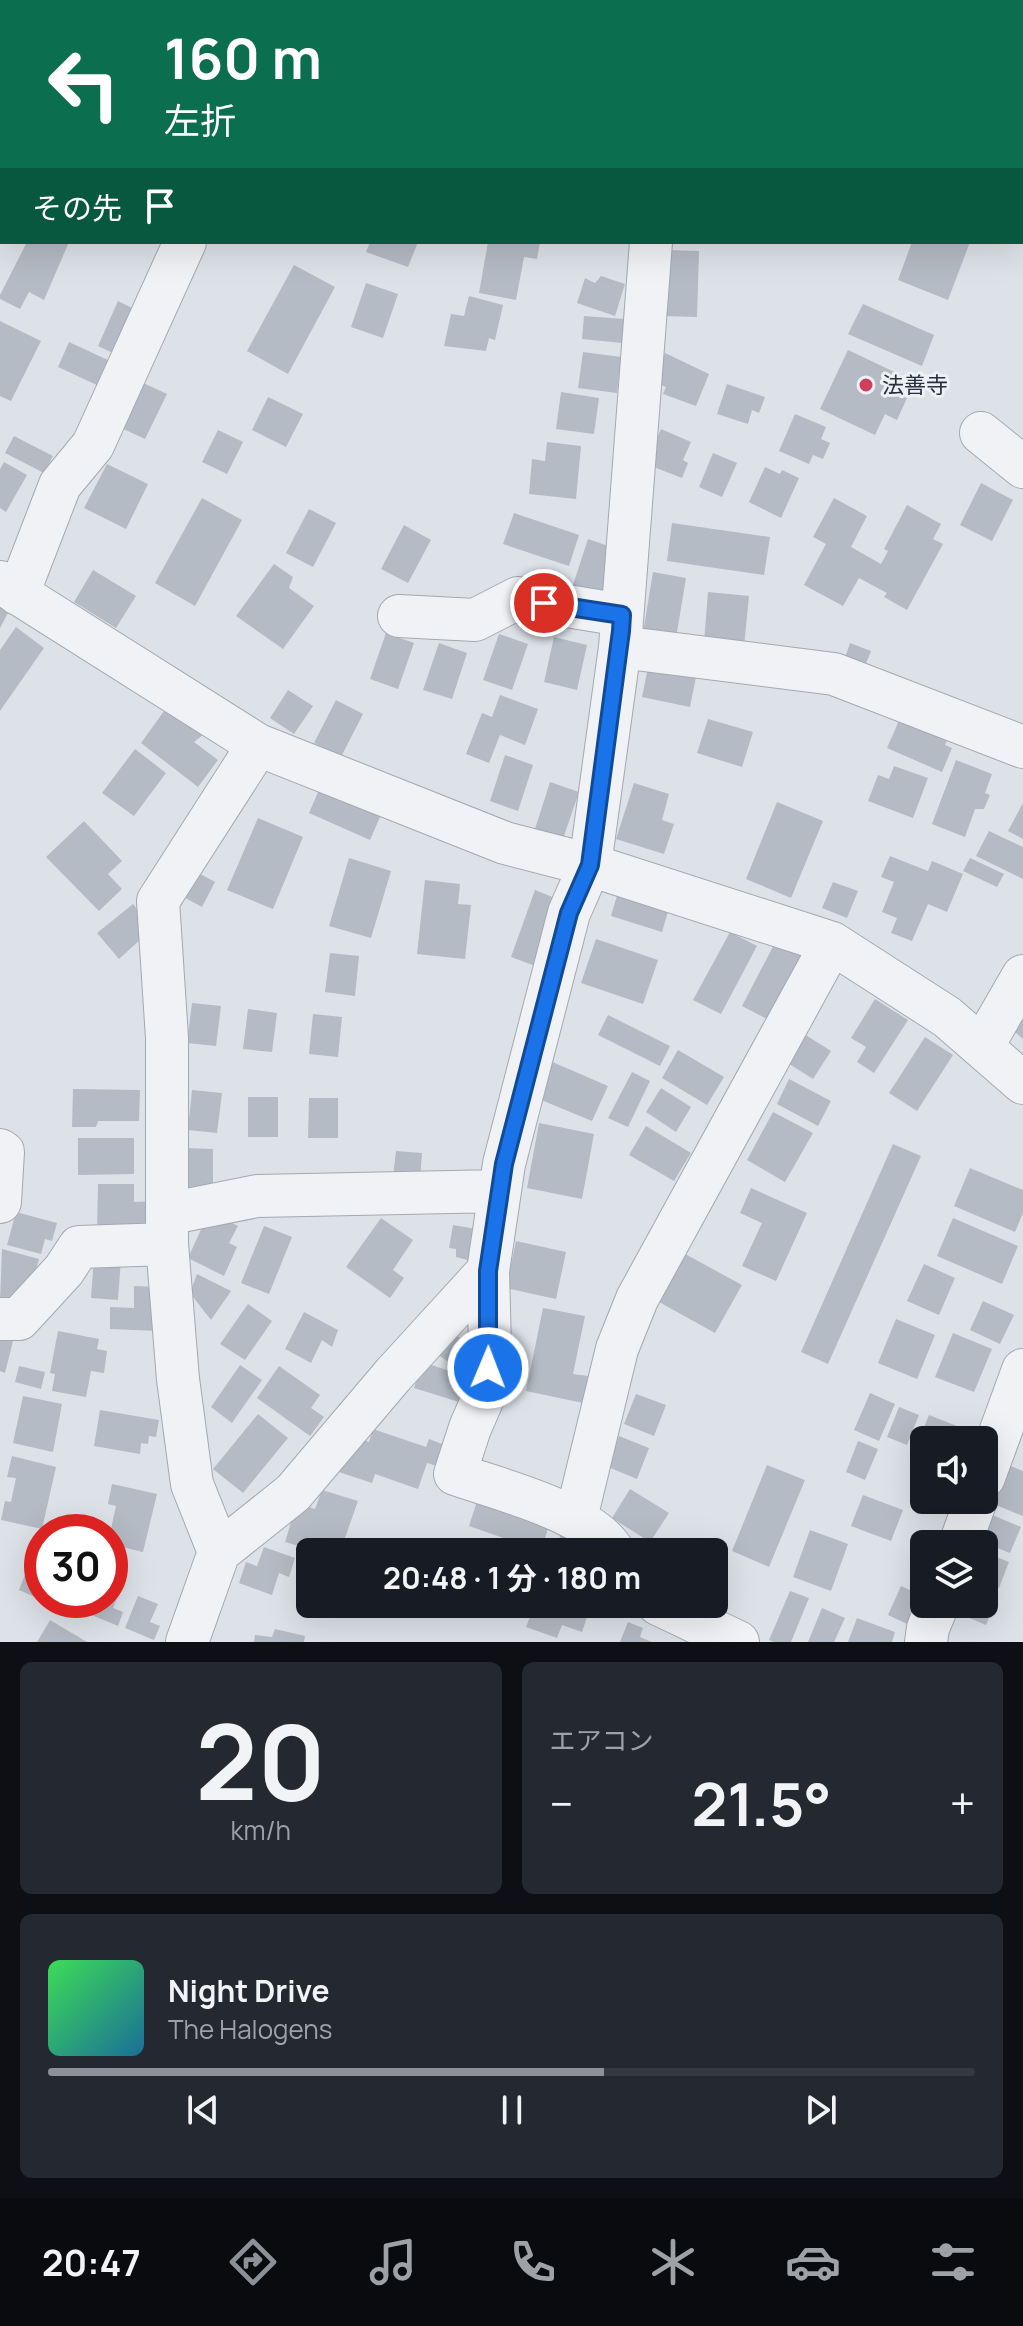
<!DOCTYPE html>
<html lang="ja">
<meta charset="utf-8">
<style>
:root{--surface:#171b24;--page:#242831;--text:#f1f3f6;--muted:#9ea1a6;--line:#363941;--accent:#8c9099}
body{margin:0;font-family:Manrope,"Noto Sans JP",sans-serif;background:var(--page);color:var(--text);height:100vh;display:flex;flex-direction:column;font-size:30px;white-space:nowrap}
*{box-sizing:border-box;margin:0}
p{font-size:26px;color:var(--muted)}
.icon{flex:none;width:44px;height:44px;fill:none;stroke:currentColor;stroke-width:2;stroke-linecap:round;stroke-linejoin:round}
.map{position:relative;height:1642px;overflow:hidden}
.details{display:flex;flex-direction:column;gap:20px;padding:20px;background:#0d0f14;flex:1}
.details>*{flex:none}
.banner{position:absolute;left:0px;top:0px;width:1024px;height:244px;box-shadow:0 8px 32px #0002;background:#0b6e4f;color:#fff;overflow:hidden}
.fabs{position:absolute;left:910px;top:1426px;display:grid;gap:16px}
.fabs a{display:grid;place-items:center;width:88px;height:88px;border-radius:12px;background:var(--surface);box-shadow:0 8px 32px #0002;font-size:40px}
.speed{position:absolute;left:24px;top:1514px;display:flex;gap:16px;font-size:40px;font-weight:700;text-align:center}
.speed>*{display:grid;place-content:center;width:104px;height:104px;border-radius:50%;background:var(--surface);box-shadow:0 8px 32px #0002;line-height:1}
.speed .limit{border:12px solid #d22;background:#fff;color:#111}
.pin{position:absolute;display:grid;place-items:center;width:68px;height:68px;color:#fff;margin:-34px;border:4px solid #fff;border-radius:50%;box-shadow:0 2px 8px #0007}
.me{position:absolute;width:88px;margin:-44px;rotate:1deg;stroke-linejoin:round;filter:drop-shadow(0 0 6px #0008)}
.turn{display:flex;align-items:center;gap:28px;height:168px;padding:0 32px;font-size:36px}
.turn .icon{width:104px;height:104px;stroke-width:2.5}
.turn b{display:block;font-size:56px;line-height:68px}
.then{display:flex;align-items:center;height:76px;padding:0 32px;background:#0003;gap:16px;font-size:30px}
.big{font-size:60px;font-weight:700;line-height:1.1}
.details .card{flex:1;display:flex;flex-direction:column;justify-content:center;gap:12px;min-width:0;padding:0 28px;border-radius:12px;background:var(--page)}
.details .dial{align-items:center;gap:0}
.dial b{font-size:104px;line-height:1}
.song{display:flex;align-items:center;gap:24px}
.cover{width:96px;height:96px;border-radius:12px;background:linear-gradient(135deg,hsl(130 70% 55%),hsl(200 70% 35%))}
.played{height:8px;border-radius:4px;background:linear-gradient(90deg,var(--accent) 60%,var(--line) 60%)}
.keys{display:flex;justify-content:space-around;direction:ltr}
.heat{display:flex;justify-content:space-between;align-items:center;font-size:44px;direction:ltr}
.details .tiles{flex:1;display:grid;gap:20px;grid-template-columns:1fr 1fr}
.card:last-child{grid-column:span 2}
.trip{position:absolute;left:296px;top:1538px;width:432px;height:80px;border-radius:12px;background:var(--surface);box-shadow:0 8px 32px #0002;font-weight:700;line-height:80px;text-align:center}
.dock{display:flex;height:128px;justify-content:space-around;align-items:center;background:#090b0e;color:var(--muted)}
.dock .icon{width:56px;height:56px}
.dock .selected{color:var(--accent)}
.dock b{font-size:36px;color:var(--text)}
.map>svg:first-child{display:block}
</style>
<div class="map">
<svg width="1023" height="1642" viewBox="0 0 1023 1642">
<rect width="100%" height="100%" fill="#dde2e8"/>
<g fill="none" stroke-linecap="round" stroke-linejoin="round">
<path stroke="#97b1c9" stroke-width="56" d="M1006,0L1007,2"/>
</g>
<path fill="#b4bbc4" d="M27,242H69L44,300L29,292L20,309L0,299V295Z
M370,242H418L408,267L366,252Z
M488,242H540L537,259L524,257L516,300L479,293Z
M912,242H970L948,300L898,280Z
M665,250L699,251L697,317L662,316Z
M294,265L335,287L288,374L247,351Z
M601,276L625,284L615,316L577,303L585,278L595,283Z
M366,283L398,294L383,338L351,327Z
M469,296L503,305L495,340L489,338L486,351L444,346L451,314L464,316Z
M118,301L140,312L119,356L98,346Z
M863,304L934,335L922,366L848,334Z
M584,316L624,319L622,343L582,339Z
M0,321L41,341L11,401L0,396Z
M69,342L110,361L99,386L58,367Z
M848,350L905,377L898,394L907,398L897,420L885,414L875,435L820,409Z
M583,352L621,357L617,393L578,388Z
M665,353L709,374L696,406L663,394L666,387L654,382Z
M139,381L167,394L145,439L117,426Z
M727,384L765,397L759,413L752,410L748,424L717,414Z
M561,392L599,398L594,434L556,429Z
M268,397L303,414L286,447L252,430Z
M795,414L826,427L821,439L830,443L823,459L813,455L809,464L779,451Z
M661,429L691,442L683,460L688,463L682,478L646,464Z
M218,430L243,442L227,474L202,462Z
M14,436L53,456L44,473L5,453Z
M547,442L581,446L576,499L529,494L532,459L545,461Z
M713,453L737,463L722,497L699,487Z
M4,462L27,475L6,512L0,508V469Z
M107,464L148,484L126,529L84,508Z
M765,467L780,474L782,470L799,478L781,518L749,502Z
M981,483L1013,500L992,541L960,525Z
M202,498L242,520L195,606L155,583Z
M834,498L867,516L851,547L881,564L888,551L884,549L907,505L941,524L933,539L943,544L907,610L884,597L887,593L859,578L843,606L804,585L826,544L813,537Z
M309,509L336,523L313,567L286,553Z
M514,513L579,535L569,566L503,544Z
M672,523L770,537L764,575L667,561Z
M404,525L431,540L408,583L381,569Z
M588,539L617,549L601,595L573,585Z
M274,564L293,577L289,588L314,606L283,649L236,616Z
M93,570L136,596L116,628L74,602Z
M653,572L686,578L675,644L642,639Z
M708,592L749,596L744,646L704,642Z
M0,605L9,611L0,628Z
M16,627L44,648L0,711V650Z
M386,633L414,643L398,689L370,679Z
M499,634L528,644L512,690L483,680Z
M554,637L587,645L577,690L544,682Z
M439,643L467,653L452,699L423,690Z
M850,643L871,651L864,669L844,661Z
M648,667L696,677L690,707L642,697Z
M288,690L313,706L294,734L270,718Z
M500,695L538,709L525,745L500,735L489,763L466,754L482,713L492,717Z
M172,700L209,730L194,742L218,760L198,787L141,743Z
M336,700L363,714L341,757L314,743Z
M901,716L949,736L945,745L952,748L942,772L887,748Z
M708,719L753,732L742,767L697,753Z
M135,749L166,773L134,816L102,793Z
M505,755L533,765L518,811L490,801Z
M956,760L992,774L985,793L990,795L984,809H975L965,837L932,824Z
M894,766L928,778L913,818L868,801L878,775L889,779Z
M550,782L579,792L563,839L535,829Z
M322,783L383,810L370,840L309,813Z
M634,783L669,794L662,820L674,824L664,854L616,839Z
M777,802L823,821L791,898L746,879Z
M1023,803V839L1008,831Z
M258,818L303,837L273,909L227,890Z
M84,821L122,861L108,874L122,889L99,911L46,857Z
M989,831L1023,847V879L976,856Z
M890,856L928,871L932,861L963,874L947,912L928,904L912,941L891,933L897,918L882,912L894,882L881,877Z
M349,858L391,871L371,938L329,926Z
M970,858L1004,874L997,887L963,871Z
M191,869L215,882L202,907L178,894Z
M425,880L460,884L458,904L471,905L465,959L417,954Z
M833,882L858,891L847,918L822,908Z
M619,889L670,905L662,932L611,916Z
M535,890L562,901L538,967L511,957Z
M133,904L152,929L119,959L97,933Z
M730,932L757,946L721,1014L693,1000Z
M778,937L805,952L769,1020L742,1006Z
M596,939L658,960L643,1004L581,983Z
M330,953L359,956L355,996L325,992Z
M875,999L908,1020L874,1073L857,1062L866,1047L851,1038Z
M192,1003L221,1006L216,1046L187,1043Z
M1023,1005V1039L1006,1024Z
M248,1009L277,1013L272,1052L243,1049Z
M313,1014L342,1017L338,1057L309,1054Z
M608,1015L670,1046L660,1066L598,1035Z
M801,1032L831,1051L813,1079L783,1060Z
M925,1037L953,1055L917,1111L889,1093Z
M678,1050L724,1077L707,1105L662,1078Z
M550,1061L608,1086L592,1121L534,1097Z
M632,1072L650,1081L628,1127L608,1118Z
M789,1079L831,1101L818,1126L777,1104Z
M661,1088L691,1107L676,1132L646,1112Z
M73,1089L140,1090L139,1121H98L96,1127H72Z
M192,1090L222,1093L217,1133L188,1130Z
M248,1097H278V1137H248Z
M309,1098H338V1138H308Z
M773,1112L813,1133L785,1182L747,1160Z
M539,1123L594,1134L582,1199L527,1188Z
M646,1126L691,1153L674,1181L629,1155Z
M78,1138H134V1174L78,1175Z
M893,1144L921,1156L828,1364L801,1352Z
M186,1148L213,1149V1189H186Z
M396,1151L422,1153L420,1180L393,1177Z
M970,1168L1023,1190V1213L1015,1232L954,1206Z
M98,1184H134V1202L153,1201V1232H97Z
M751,1188L807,1213L776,1281L742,1266L762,1223L740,1213Z
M16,1212L57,1223L52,1241L45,1239L41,1254L7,1245Z
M209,1212L238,1226L229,1243L237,1247L224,1276L188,1258Z
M381,1218L413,1240L393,1270L404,1278L390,1298L346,1267Z
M953,1218L1018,1246L1002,1284L937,1256Z
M453,1225L476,1229L471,1261L456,1257V1249L449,1248Z
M264,1226L292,1237L269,1294L241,1283Z
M516,1241L566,1252L556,1299L506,1288Z
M2,1249L39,1259L29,1297L0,1302Z
M676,1249L742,1285L715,1333L650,1297Z
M94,1256L121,1259L118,1300L91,1298Z
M924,1264L955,1278L939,1315L907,1301Z
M197,1274L231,1291L211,1320L190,1293Z
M134,1286L159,1287L158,1331L110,1329V1307L134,1308Z
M983,1301L1014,1315L1000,1344L970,1330Z
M248,1304L272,1321L245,1360L220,1344Z
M543,1308L585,1316L573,1374L588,1376L583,1403L526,1391Z
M304,1312L338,1330L332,1347L322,1340L311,1363L285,1349Z
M896,1319L935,1335L917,1379L878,1363Z
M443,1326L472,1346L468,1352L473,1356L462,1371L428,1348Z
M58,1331L99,1339L97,1349L107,1351L104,1373L91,1371L86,1397L52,1391L55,1374L50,1373Z
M953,1333L992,1349L974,1392L935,1377Z
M0,1334L14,1337L5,1373L0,1371Z
M423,1362L467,1377L459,1402L414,1388Z
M240,1365L262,1380L232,1423L211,1407Z
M508,1365L527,1371L521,1391L502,1385Z
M19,1366L45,1372L41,1389L15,1382Z
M279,1366L320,1395L311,1408L324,1417L310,1436L257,1398Z
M870,1393L895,1404L879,1441L854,1430Z
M636,1394L666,1405L654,1436L624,1424Z
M23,1396L62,1404L53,1452L13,1443Z
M899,1407L919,1415L907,1445L887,1437Z
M100,1410L159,1420L156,1437L149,1436L148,1444L141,1443L140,1454L94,1446Z
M258,1414L288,1438L243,1493L213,1469Z
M929,1415L962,1428L957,1440H924V1465L911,1459Z
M373,1429L426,1447L429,1439L445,1445L437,1466L427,1463L418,1489L375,1474L372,1483L336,1471L349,1435L369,1442Z
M619,1436L649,1448L637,1479L608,1467Z
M858,1441L878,1449L865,1480L846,1472Z
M12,1456L56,1467L42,1529L1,1520L5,1501L11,1502L16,1478L7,1477Z
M1001,1462L1023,1471V1516L986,1501Z
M767,1465L805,1480L769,1567L732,1551Z
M112,1484L157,1494L143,1552L110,1544V1532H105L106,1528L111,1529L116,1506L108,1504Z
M630,1489L669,1513L650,1542L612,1518Z
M322,1490L358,1501L340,1552H319L285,1542L297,1503L315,1509Z
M479,1495L551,1519L541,1551L469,1526Z
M863,1495L903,1510L891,1541L851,1526Z
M985,1512L1021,1527L1010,1553L975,1539Z
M810,1530L848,1544L831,1591L793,1577Z
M561,1534L607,1552H554Z
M368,1539L412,1549V1552H366Z
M264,1547L295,1558L289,1577L279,1573L272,1595L239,1583L246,1562L257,1566Z
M984,1552L1009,1562L999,1588L984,1582Z
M32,1557L42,1561V1600L19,1590Z
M110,1585L121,1589L113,1608L123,1612L118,1626L89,1614L95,1600H110Z
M901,1586L923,1596L909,1625L888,1615Z
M790,1591L809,1598L791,1642H774L769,1640Z
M984,1593L997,1598L986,1625L950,1610L953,1604H984Z
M138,1596L158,1604L150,1622L160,1626L154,1640L125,1628Z
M56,1600H88L84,1612Z
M535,1604H583L581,1608L589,1611L582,1632L562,1625L557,1638L526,1627Z
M822,1608L845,1618L834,1642H808Z
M857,1618L895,1632L892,1642H848Z
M50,1620L87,1642H37Z
M628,1622L643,1628L640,1637L652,1642H620Z
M275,1629L305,1636L304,1642H254L255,1635L272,1637Z"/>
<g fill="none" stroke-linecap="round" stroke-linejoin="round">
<defs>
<path id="minor" d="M75,0L79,2
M881,0L885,2
M281,2L282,0
M666,2V0
M981,433L1023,467
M0,582L258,745L505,843L590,865L832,943L947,1017L1023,1083
M18,594L60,485L93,445L185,242
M399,616L475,620L518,598L622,615
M620,647L834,674L1023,747
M982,1047L1023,976
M0,1150L3,1152L0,1202
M167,1214L257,1196L500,1191
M488,1271L490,1347L487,1389L470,1428L455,1474C498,1489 591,1512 614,1552
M0,1319H19L64,1270L79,1247L167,1244
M984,1477L1023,1370
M576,1518L617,1349L637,1299L832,943
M960,1544L976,1500
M219,1552L293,1493L393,1375L488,1271L504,1164L569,913L590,865L620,647L651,242
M658,1604L738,1642
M187,1642L219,1552L192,1484L178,1379L167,1244V1038L158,901L258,745
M926,1642L928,1628L938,1604"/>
</defs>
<use href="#minor" stroke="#a2a9b2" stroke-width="44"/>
<use href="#minor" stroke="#f0f2f6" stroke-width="42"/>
</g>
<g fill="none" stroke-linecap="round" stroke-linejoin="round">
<defs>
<path id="route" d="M488,1368V1271L504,1164L569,913L590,865L621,631L622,615L544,603"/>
</defs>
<use href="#route" stroke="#114b97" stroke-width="20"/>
<use href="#route" stroke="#1a73e8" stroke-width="14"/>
</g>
<circle fill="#d13e5b" stroke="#edf1f5" stroke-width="3" cx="866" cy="385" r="8"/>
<g text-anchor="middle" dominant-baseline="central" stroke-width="6" stroke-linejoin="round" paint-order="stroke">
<g font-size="22" fill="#26303f" stroke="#edf1f5" text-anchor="start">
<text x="882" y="385">法善寺</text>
</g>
</g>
</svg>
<div class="fabs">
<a><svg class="icon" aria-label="sound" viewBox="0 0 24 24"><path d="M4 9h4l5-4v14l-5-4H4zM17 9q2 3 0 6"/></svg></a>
<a><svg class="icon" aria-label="layers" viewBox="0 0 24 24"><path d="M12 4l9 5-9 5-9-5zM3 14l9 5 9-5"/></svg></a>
</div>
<div class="speed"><div class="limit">30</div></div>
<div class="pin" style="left:544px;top:603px;background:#d93025"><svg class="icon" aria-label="arrive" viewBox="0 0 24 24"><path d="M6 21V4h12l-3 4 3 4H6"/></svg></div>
<svg class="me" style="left:488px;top:1368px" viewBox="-20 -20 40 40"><circle r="17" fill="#1a73e8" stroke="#fff" stroke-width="3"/><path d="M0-11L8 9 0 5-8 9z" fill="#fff"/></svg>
<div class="trip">20:48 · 1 分 · 180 m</div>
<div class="banner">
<div class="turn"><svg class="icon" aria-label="left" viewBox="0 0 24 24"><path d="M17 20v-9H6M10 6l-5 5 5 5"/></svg><div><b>160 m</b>左折</div></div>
<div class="then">その先<svg class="icon" aria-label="arrive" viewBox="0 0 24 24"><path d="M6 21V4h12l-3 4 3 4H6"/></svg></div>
</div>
</div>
<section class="details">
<div class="tiles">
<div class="card dial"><b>20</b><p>km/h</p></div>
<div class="card"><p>エアコン</p>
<div class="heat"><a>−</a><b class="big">21.5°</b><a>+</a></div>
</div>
<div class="card">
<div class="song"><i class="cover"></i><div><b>Night Drive</b><p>The Halogens</p></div></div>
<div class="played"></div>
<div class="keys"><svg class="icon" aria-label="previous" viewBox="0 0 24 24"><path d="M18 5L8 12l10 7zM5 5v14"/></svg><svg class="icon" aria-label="pause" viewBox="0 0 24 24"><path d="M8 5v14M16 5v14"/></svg><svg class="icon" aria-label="next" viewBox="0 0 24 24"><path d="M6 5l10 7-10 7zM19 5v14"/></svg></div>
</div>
</div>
</section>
<nav class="dock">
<b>20:47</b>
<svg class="icon selected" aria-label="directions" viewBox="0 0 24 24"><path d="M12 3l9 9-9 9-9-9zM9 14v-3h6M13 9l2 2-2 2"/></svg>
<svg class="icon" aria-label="music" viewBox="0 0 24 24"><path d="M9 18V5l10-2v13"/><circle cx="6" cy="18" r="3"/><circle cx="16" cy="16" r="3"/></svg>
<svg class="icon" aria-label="phone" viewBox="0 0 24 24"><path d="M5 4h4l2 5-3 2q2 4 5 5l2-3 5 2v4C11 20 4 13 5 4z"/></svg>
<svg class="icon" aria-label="climate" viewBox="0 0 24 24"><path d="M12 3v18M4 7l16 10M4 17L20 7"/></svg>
<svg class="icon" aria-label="car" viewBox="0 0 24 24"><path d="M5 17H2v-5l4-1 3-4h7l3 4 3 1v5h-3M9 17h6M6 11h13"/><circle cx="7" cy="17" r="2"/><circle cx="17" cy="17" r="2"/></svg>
<svg class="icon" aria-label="filters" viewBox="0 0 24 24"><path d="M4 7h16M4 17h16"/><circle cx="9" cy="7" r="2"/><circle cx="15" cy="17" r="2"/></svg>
</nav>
